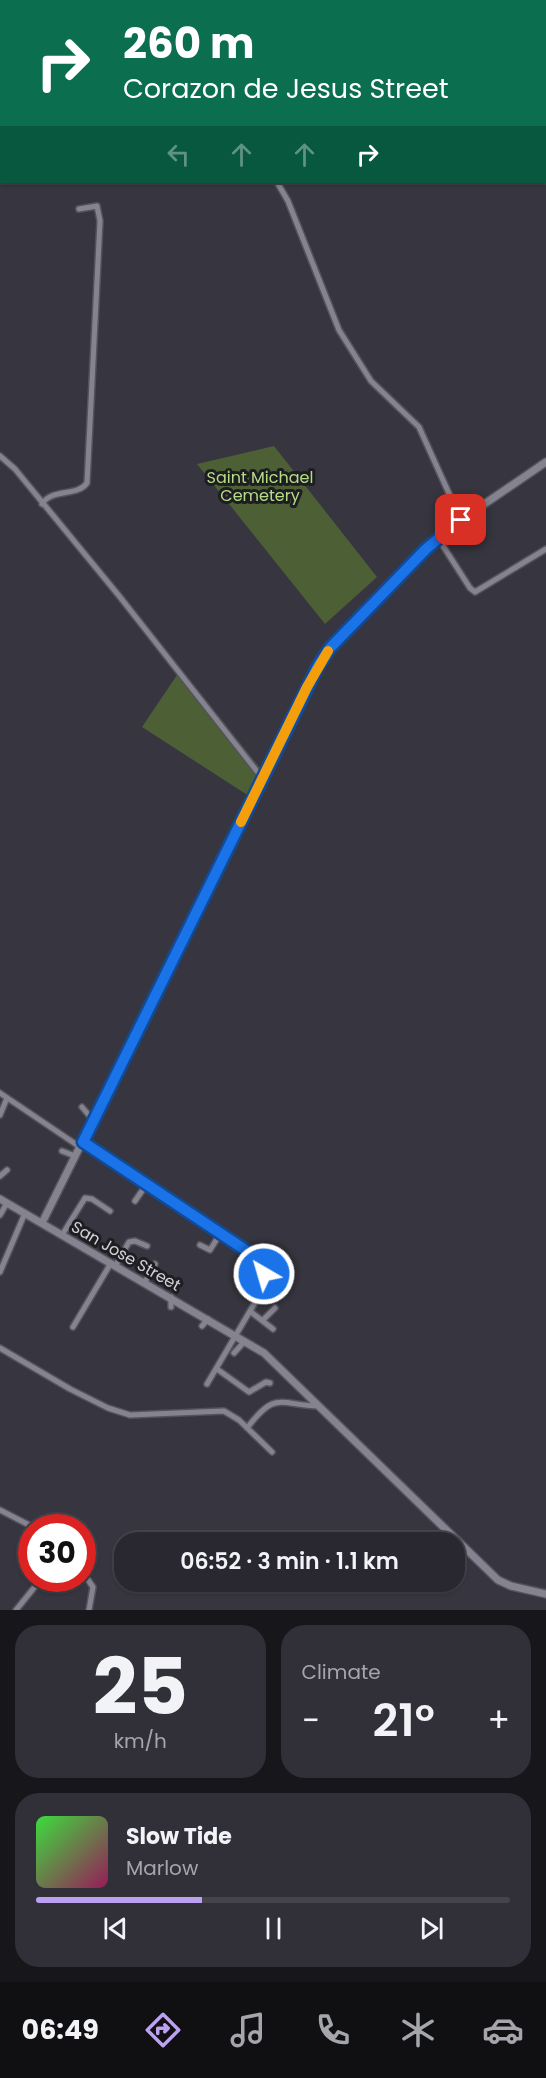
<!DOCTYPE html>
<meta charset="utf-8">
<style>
:root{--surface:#292830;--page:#313038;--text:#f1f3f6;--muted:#a5a6ab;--line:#45444c;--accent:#bca0f2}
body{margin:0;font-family:Poppins,sans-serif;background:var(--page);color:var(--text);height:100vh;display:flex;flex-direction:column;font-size:22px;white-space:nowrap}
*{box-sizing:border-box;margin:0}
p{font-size:20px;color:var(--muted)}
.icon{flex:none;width:33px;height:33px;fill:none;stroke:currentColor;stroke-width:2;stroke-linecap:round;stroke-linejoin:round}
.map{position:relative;height:1610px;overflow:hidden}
.panel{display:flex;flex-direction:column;gap:15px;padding:15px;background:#17161a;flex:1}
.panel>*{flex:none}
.guide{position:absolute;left:0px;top:0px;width:546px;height:183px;box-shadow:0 2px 4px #0004,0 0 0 2px var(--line);background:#0b6e4f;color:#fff;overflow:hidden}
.speed{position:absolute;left:18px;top:1514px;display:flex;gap:12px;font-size:30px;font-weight:700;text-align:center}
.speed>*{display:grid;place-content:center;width:78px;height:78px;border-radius:50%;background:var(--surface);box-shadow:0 2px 4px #0004,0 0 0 2px var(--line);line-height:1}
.speed .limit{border:9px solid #d22;background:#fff;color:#111}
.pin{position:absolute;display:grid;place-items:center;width:51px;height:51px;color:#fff;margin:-26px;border-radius:12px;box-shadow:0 3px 9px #0006}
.me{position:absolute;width:66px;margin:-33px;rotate:322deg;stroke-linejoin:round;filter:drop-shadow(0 0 4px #0008)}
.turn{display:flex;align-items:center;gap:21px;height:126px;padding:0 24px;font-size:27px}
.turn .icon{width:78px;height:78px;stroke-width:2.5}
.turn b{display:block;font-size:42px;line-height:51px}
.lanes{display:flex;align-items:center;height:57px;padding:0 24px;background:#0003;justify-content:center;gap:30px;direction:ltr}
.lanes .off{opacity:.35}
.big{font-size:45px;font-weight:600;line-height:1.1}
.panel .widget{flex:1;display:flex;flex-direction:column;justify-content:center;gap:9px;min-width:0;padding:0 21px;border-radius:24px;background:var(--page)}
.panel .dial{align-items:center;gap:0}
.dial b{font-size:78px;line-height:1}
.song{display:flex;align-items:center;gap:18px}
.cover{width:72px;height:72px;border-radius:9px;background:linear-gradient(135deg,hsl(120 70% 55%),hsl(330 70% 35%))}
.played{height:6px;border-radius:3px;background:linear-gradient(90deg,var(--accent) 35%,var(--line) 35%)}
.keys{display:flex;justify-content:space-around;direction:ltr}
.heat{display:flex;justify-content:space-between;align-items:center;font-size:33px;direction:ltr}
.panel .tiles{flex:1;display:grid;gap:15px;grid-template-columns:1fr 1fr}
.widget:last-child{grid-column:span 2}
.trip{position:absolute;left:114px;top:1532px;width:351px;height:60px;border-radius:24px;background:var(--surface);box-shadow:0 2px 4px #0004,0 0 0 2px var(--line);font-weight:600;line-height:60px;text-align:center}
.menu{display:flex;height:96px;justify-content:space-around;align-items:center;background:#101013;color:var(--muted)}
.menu .icon{width:42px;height:42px}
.menu .selected{color:var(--accent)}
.menu b{font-size:27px;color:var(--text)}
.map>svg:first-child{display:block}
</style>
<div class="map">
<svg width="546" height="1610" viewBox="0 0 546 1610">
<rect width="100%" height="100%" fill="#373640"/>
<path fill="#4c5f35" d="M274,446L377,577L325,624L197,464Z
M181,669L263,772L249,796L142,727Z"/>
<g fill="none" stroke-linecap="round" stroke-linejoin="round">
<path stroke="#526ba2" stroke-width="1.5" d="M0,127L2,129"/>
<defs>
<path id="street" d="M277,182L288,201L339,330L371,381L419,427L461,520
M0,456L15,469L120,597L263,779
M42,504C52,488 77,497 87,483L100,221L97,206L79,209
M438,538L470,588L475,592L546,549
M0,1093L80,1147
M82,1107L93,1120
M0,1115L7,1098
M83,1141L257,1257C264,1267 266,1277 263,1289L207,1384
M62,1151L75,1156
M0,1176L7,1170
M135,1201L146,1185
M0,1215L7,1203
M62,1235L85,1198L92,1199L110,1211
M200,1245L210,1250L220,1234
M249,1264L254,1256
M116,1265L129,1242L135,1241L147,1246
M0,1272L25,1213
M145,1282L155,1264
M171,1297V1307
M251,1312L273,1329
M263,1320L275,1308
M202,1326L208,1319
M73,1327L111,1263
M0,1348L70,1389L108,1408L130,1415L224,1411L239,1420L272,1452
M234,1353L245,1341
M217,1369L249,1392L266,1382L270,1383
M247,1428C276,1390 279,1405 319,1406
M0,1510L33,1527
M82,1571L93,1587L89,1610
M16,1610L42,1578"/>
<path id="secondary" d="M0,1199L264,1353L498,1580L511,1586L546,1594
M42,1223L318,666L330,648L426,549L461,520L546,462"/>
</defs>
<use href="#street" stroke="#54535b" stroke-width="8"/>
<use href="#secondary" stroke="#54535b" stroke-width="10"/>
<use href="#street" stroke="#84838f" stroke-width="5"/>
<use href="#secondary" stroke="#84838f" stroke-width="7"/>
</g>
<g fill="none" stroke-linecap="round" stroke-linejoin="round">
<defs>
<path id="route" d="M264,1274L256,1257L83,1142L318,666L330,648L426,549L461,520"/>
</defs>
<use href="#route" stroke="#114b97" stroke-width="15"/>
<use href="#route" stroke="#1a73e8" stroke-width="10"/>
<path stroke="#f59e0b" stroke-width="10" d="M241,822L307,687L328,651"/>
</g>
<g text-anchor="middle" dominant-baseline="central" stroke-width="6" stroke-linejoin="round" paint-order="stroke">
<g font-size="16" fill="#b4dd86" stroke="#1e1e22">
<text x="260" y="477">Saint Michael<tspan x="260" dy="18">Cemetery</tspan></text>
</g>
<g font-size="16" fill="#d1d1d7" stroke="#1e1e22">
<text transform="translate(126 1256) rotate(30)">San Jose Street</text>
</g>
</g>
</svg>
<div class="speed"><div class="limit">30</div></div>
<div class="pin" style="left:461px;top:520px;background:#d93025"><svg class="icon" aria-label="arrive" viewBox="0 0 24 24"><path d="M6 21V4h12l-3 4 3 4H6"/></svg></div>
<svg class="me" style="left:264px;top:1274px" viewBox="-20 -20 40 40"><circle r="17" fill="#1a73e8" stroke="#fff" stroke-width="3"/><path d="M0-11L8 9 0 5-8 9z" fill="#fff"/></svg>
<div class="trip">06:52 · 3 min · 1.1 km</div>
<div class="guide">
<div class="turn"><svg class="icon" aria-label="right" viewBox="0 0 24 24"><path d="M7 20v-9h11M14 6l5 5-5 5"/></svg><div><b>260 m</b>Corazon de Jesus Street</div></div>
<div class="lanes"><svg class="icon off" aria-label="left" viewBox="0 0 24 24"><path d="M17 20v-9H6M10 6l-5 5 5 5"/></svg><svg class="icon off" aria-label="ahead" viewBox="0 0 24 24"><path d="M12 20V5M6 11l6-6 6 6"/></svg><svg class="icon off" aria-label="ahead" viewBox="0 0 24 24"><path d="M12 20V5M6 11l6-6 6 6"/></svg><svg class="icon" aria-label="right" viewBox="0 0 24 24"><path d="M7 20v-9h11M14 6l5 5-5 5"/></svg></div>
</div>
</div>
<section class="panel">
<div class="tiles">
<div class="widget dial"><b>25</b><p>km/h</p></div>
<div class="widget"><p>Climate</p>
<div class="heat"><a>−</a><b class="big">21°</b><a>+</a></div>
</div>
<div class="widget">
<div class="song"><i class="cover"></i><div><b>Slow Tide</b><p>Marlow</p></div></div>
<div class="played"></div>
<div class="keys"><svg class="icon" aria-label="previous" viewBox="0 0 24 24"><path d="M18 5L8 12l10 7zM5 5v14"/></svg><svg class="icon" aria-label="pause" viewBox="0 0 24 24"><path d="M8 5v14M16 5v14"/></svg><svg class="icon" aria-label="next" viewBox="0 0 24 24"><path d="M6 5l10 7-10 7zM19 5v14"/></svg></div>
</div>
</div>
</section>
<nav class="menu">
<b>06:49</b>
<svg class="icon selected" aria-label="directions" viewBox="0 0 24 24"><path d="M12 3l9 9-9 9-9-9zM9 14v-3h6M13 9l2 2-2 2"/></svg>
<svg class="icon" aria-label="music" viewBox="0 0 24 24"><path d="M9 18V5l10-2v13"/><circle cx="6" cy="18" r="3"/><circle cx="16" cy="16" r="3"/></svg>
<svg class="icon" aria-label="phone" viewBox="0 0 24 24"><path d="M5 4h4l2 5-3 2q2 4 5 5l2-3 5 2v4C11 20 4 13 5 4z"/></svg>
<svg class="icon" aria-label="climate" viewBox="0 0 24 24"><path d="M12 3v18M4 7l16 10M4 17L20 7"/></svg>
<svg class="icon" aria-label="car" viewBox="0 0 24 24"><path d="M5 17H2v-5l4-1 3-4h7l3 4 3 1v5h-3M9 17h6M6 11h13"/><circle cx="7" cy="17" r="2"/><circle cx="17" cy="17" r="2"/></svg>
</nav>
